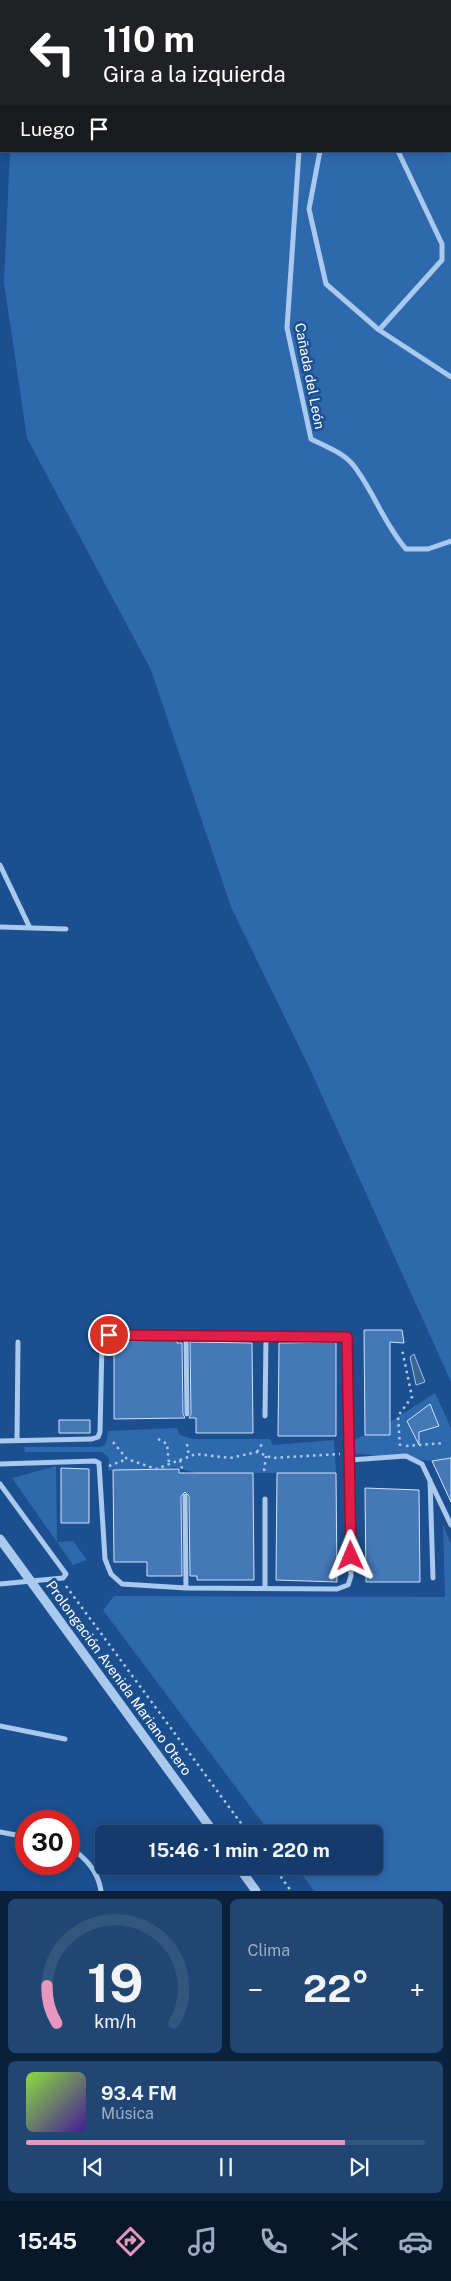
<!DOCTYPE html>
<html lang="es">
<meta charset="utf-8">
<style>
:root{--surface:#143b6b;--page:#214673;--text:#f1f3f6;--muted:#9dadc1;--line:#33557e;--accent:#e797bd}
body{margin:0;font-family:"Public Sans",sans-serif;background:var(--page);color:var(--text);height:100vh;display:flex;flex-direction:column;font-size:19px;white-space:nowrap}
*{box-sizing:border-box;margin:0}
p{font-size:16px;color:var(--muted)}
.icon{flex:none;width:28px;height:28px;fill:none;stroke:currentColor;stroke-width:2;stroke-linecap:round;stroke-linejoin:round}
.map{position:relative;height:1891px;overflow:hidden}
.details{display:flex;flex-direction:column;gap:8px;padding:8px;background:#0b203b;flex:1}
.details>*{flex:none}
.guide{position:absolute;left:0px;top:0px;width:451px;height:152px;box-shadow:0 2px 12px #0003,0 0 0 1px var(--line);background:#202124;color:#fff;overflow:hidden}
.speed{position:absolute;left:15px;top:1810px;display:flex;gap:10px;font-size:25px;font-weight:700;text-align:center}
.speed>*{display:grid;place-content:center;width:65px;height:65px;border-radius:50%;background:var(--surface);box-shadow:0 2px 12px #0003,0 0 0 1px var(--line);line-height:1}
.speed .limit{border:8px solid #d22;background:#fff;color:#111}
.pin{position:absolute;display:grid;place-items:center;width:42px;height:42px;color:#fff;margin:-21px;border:2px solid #fff;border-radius:50%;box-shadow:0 1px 5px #0007}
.me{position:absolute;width:55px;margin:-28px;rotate:359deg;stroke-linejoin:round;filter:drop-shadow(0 0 4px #0008)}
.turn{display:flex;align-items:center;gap:18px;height:105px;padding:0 20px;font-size:22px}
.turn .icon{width:65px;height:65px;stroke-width:2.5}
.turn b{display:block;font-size:35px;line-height:42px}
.then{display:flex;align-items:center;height:48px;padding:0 20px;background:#0003;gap:10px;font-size:19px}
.big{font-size:38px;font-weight:700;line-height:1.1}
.details .card{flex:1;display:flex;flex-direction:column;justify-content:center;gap:8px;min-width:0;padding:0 18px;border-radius:8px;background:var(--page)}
.details .dial{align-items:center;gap:0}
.dial svg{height:130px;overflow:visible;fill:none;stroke:var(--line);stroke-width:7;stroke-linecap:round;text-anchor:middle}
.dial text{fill:var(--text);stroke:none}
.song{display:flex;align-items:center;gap:15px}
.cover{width:60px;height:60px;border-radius:8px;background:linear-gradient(135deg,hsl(90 70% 55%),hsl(260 70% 35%))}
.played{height:5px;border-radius:2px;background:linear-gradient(90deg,var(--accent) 80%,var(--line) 80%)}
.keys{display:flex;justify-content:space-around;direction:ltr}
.heat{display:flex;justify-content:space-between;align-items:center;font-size:28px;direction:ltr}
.details .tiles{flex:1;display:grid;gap:8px;grid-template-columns:1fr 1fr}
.card:last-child{grid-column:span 2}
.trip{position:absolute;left:95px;top:1825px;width:288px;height:50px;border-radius:8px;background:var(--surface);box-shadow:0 2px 12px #0003,0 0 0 1px var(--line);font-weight:700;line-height:50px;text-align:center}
.tabs{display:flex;height:80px;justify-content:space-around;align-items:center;background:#08182b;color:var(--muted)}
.tabs .icon{width:35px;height:35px}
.tabs .selected{color:var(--accent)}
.tabs b{font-size:22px;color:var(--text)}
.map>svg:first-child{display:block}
</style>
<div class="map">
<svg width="451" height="1891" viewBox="0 0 451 1891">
<rect width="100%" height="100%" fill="#1b4f8f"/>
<path fill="#2e69ad" d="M24,0H451V1382L310,1069L231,907L151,670L27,438L4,283L10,151H450V1Z
M435,1393L451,1428V1458L432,1461L350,1453L349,1442L365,1435H390V1422Z
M177,1428L180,1435L193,1439H270L273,1445L334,1440L336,1473H196L176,1467L147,1472L108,1470L109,1458L102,1452H25L24,1447H100L106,1444L108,1431Z
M56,1466L57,1542L73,1541L87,1560L73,1565L12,1478Z
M443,1525L451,1544V1891H314L296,1866H374V1834H271L103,1610L114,1596L445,1597Z"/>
<path fill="#3c6290" stroke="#9cc4f0" d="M414,1354L425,1382L416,1385L410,1357Z"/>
<path fill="#4478b7" stroke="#cfe3fa" d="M364,1330H402L404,1343L390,1342V1435H365Z
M177,1340V1343H182L183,1414L185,1418L114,1419V1341Z
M190,1342L252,1343L253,1433H196V1418H189L191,1414Z
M336,1342V1436H278L279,1343Z
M430,1404L439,1426L419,1432V1445L407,1421Z
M59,1420H90V1433H59Z
M451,1458V1502L432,1461Z
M61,1468L89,1469V1523H61Z
M179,1469V1473H253L254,1580H197V1576H190L189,1496L185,1492L181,1496L182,1576H147V1562H114L113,1470Z
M277,1473H336L337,1582L276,1580Z
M365,1488L419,1490L420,1582H366Z"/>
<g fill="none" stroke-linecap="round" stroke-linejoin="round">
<path stroke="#a9c9ee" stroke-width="2.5" stroke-dasharray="2.5 4" stroke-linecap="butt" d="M158,1439L167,1444L169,1464
M113,1442L127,1459L156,1469L196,1454L230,1458L257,1452L272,1458L340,1454
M187,1444L189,1457
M400,1446L398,1416L412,1397L402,1349
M406,1446L444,1443
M257,1452L262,1444
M180,1460L183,1473
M109,1466L127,1459
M264,1471L266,1456
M66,1586L249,1834
M273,1866L291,1891"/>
<path stroke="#a9c9ee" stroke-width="5" d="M450,57H451
M299,151L287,328L311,439C325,446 344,453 354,466C374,492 384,524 406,549H428L451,541
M320,151L309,209L326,284L379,330L451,377
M379,330L442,260V244L398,151
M0,865L30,928
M0,927L66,929
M186,1336L187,1414
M265,1416L266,1336
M17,1440L18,1342
M0,1441L92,1439L98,1437L100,1432L102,1343L103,1337L109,1335L347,1337L351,1576L348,1585L337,1589L186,1588L122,1584L111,1574L105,1559L99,1463L95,1461L0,1464
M350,1460L406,1456L422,1464L451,1525
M430,1480L433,1578
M0,1484L66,1574L63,1578L0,1584
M185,1496L186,1588
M265,1499V1588
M0,1726L65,1739
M0,1832L26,1837
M69,1846C85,1858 98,1870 101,1891"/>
<path stroke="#a9c9ee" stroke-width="9" d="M0,1539L215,1834
M238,1866L256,1891"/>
</g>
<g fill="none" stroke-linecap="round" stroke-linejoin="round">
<defs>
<path id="route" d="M109,1335L347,1337L351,1556"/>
</defs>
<use href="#route" stroke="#92132f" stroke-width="12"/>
<use href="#route" stroke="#e11d48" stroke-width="9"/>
</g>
<g text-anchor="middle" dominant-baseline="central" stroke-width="5" stroke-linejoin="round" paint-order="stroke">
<g font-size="14" fill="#fff" stroke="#1b4f8f">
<text transform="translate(310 376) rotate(79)">Cañada del León</text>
<text transform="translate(119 1678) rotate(54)">Prolongación Avenida Mariano Otero</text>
</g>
</g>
</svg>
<div class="speed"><div class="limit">30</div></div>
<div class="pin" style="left:109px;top:1335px;background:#d93025"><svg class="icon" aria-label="arrive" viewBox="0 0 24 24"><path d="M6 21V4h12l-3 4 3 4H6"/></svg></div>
<svg class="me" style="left:351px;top:1556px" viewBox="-20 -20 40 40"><path d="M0-17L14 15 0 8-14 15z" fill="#e11d48" stroke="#fff" stroke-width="4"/></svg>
<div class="trip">15:46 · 1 min · 220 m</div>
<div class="guide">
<div class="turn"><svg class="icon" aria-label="left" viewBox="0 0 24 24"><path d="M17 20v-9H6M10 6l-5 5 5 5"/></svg><div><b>110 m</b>Gira a la izquierda</div></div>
<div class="then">Luego<svg class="icon" aria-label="arrive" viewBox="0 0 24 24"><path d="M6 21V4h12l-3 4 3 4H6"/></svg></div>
</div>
</div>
<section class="details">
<div class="tiles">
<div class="card dial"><svg viewBox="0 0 100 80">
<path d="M14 69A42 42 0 1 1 86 69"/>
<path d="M14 69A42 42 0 0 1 8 46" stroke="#e797bd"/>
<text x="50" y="56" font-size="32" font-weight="700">19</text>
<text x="50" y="72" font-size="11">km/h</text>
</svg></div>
<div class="card"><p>Clima</p>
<div class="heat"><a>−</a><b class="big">22°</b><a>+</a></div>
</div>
<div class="card">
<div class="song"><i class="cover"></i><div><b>93.4 FM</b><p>Música</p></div></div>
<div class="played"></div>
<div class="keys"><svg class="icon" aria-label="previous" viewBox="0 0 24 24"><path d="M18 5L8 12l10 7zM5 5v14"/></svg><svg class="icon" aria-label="pause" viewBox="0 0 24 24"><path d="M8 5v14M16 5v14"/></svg><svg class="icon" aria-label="next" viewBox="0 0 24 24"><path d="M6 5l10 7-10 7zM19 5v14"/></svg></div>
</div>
</div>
</section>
<nav class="tabs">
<b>15:45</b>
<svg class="icon selected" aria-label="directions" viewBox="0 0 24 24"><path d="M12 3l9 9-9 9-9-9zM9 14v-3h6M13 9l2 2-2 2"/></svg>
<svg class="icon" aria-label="music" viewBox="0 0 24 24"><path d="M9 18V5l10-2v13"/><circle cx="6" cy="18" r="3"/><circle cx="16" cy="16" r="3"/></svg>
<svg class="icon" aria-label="phone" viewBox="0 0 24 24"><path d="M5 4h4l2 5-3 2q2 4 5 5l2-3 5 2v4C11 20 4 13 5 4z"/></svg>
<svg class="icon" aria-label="climate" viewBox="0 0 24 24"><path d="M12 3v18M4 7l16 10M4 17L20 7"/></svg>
<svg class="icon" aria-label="car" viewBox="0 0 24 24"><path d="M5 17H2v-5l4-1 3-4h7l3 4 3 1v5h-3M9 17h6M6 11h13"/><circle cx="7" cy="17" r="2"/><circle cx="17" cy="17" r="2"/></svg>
</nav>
